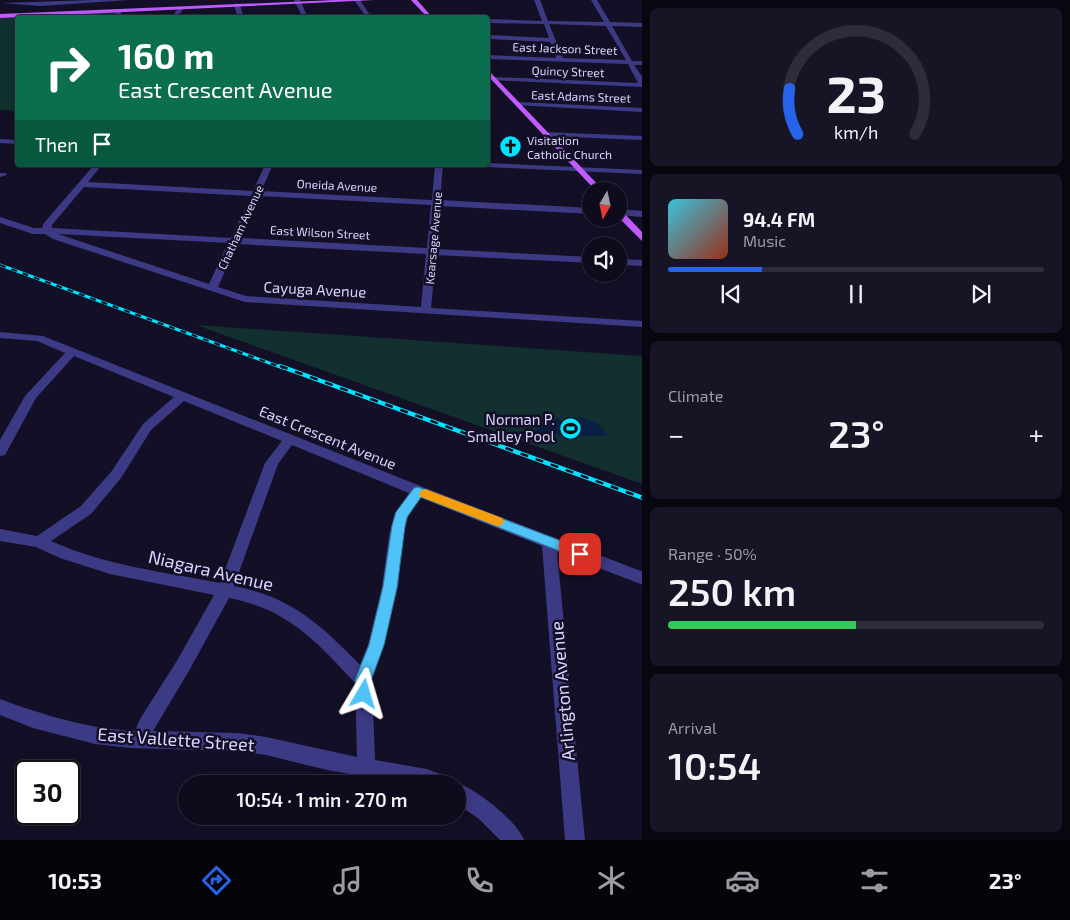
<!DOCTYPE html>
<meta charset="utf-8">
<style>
:root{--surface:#0e0b1c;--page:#171425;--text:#f1f3f6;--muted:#9b9ba3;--line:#2e2b3b;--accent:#2563eb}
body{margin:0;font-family:"Exo 2",sans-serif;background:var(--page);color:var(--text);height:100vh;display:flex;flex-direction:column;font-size:19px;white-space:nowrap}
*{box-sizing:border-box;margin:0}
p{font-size:16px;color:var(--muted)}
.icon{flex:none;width:28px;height:28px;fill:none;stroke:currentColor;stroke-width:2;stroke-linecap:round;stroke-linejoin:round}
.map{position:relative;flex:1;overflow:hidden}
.drawer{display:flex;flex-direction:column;gap:8px;padding:8px;background:#08060f;width:428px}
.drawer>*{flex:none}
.guide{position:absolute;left:15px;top:15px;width:475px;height:152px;border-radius:5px;box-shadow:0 2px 12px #0003,0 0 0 1px var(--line);background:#0b6e4f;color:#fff;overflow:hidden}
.needle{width:32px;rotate:189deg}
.buttons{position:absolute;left:582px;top:182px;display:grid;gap:10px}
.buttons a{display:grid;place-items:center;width:45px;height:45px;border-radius:50%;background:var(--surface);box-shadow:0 2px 12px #0003,0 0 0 1px var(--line);font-size:25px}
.speed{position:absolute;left:15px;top:760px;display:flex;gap:10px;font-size:25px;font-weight:700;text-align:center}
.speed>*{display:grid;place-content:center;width:65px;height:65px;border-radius:50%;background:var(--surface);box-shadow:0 2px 12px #0003,0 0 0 1px var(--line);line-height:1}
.speed .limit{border:2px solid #111;border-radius:8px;background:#fff;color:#111}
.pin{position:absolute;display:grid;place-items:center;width:42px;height:42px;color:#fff;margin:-21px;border-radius:10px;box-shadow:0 2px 8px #0006}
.me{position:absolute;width:55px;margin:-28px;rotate:7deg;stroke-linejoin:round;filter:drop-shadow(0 0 4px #0008)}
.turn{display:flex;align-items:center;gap:18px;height:105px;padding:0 20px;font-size:22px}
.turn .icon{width:65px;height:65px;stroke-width:2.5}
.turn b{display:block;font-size:35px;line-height:42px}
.then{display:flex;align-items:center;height:48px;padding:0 20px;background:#0003;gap:10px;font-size:19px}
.big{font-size:38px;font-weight:600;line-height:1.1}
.drawer .tile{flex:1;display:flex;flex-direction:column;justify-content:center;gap:8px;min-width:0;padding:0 18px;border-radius:8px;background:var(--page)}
.drawer .dial{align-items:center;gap:0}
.dial svg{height:130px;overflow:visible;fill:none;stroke:var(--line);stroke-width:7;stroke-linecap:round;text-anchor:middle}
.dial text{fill:var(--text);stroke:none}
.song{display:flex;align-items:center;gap:15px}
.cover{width:60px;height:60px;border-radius:8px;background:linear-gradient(135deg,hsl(190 70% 55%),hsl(10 70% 35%))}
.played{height:5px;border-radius:2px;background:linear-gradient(90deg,var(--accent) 25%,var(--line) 25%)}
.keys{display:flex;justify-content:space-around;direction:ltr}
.heat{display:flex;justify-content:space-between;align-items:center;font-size:28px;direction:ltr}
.charge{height:8px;border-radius:4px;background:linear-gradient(90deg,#34c759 50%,var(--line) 0)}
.trip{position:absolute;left:178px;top:775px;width:288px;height:50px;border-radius:25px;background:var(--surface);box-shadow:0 2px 12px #0003,0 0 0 1px var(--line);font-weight:600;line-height:50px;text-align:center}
.menu{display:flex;height:80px;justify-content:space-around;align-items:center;background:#06040b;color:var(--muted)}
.menu .icon{width:35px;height:35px}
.menu .active{color:var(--accent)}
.menu b{font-size:22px;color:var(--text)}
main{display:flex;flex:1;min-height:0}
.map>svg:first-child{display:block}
</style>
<main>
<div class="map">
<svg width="643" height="840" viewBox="0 0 643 840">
<rect width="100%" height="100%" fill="#130f26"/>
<path fill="#12302f" d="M116,12L111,17L18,18L17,111L0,110V17Z
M196,325L642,356V484Z"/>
<path fill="#0a1f44" d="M579,416L597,423L608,435L577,436L568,441L551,430L541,436L534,431L557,418L568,425H577Z"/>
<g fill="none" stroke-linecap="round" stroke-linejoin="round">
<path fill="#3d3a85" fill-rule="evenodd" d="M93,0H129L40,6L2,3Z
M294,0H300L308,18H303Z
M354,0H360L372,18H367Z
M534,0H540L548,21L604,22L591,0H597L610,22L643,23V27L612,26L632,61H643V65H634L643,78V87L491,80V78L493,77L638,83L628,64L488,59V55L556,58L550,42L488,39V35L549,38L544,24L488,23V19L542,21ZM549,24L606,26L626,60L563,58Z
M237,3L240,5L244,18H238L234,5Z
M179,7L184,8L176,18H171Z
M118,10L123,11L117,18H111Z
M518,102L643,108V112L516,105V103Z
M544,132L643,136V140L547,136H544Z
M0,139L18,140V144L0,143Z
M488,163L643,170V174L485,167L484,165H488Z
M94,165H102L88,182L253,191L265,165H273L261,191L432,200L435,165H443L440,200L591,208V214L440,206L436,249L591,257V263L436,255L431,308L643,321V327L245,302L53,239L45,234H33L0,223V217L34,228H42L44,223ZM84,187L251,196L231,238L52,228V225ZM259,196L431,205L427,248L240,238ZM58,234L228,243L209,284ZM237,244L426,254L421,307L246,296L218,287Z
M0,173H6L7,175L0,177Z
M619,209L643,211V217L619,215Z
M619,259L643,260V266L619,265Z
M0,332L43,336L423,487L643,572V585L557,552L585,840H565L542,546L421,498L408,517L403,536L398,587L384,645L372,680L375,760L427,769L448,777L450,784H407L327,770L266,755L238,751L131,748L95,744L33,728L0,715V699C43,715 89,729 135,731L140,719L178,659L214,595L110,574L60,558L36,547L0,541V529L37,536L81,506L111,472L143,424L174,397L74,356L36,398L5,455L0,456V440L25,396L65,353L37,341L0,338ZM184,401L282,441L265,463L220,583C163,572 104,565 51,541L91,514L121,478L151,430ZM292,445L409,493L394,516L389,536L382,587L368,645L360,665C321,625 291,597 234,586L278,464ZM229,598C287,609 316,641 355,683L357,757L266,737L238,733L153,731L190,669Z
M456,782C477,790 515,819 524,840H500L479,819L456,803V784H451Z"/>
<path fill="#c25bff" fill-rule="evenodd" d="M336,0H375L0,18V14Z
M411,0H417L433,18H428Z
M488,71L490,72L604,191H596L488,76Z
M619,210L622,211L643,233V242L619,218Z"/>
<defs>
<path id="rail-far1" d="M0,265L283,368"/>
<path id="rail" d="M280,366L643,498"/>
</defs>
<use href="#rail-far1" stroke="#00e5ff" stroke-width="3"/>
<use href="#rail" stroke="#00e5ff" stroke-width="4.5"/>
<use href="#rail-far1" stroke="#130f26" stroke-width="2" stroke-dasharray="6" stroke-linecap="butt"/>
<use href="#rail" stroke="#130f26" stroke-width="2.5" stroke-dasharray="8" stroke-linecap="butt"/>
</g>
<path fill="#4fc3f7" stroke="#337fa1" d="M418,487L585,550L587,554L585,557L580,559L575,557L421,497L407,517L405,526L397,587L384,645L371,680L372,694L370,699L364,701L359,699L355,680L369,645L383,587L392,526L396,512L414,488Z"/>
<path fill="#f59e0b" d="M425,489L502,518L504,521L502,525L497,526L421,497L419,494L421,491Z"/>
<defs>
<symbol id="church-disc" viewBox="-11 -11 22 22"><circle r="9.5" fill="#00e5ff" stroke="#130f26"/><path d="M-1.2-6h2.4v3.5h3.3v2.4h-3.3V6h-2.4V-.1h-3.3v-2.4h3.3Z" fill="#111"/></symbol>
<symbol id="stadium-disc" viewBox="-11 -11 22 22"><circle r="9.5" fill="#00e5ff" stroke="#130f26"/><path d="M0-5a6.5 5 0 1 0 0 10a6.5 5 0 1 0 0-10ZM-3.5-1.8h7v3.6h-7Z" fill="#111"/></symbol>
</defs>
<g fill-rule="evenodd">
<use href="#church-disc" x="498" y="134" width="25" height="25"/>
<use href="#stadium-disc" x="558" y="416" width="25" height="25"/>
</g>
<g text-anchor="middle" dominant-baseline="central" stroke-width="5" stroke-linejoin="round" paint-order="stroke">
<g font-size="12" fill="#d9d4ff" stroke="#130f26">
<text transform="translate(565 48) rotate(2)">East Jackson Street</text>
<text transform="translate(568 71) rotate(2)">Quincy Street</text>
<text transform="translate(581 96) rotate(2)">East Adams Street</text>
<text transform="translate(337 185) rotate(3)">Oneida Avenue</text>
<text transform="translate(240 227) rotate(-65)">Chatham Avenue</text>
<text transform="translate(320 232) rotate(3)">East Wilson Street</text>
<text transform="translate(433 238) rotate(-85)">Kearsage Avenue</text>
</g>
<g font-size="12" fill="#d9d4ff" stroke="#130f26" text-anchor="start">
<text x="527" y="140">Visitation<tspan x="527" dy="14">Catholic Church</tspan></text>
</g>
<g font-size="15" fill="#d9d4ff" stroke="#130f26">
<text transform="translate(315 289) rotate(3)">Cayuga Avenue</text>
<text transform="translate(328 437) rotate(22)">East Crescent Avenue</text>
</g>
<g font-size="15" fill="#d9d4ff" stroke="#130f26" text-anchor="end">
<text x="555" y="419">Norman P.<tspan x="555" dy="17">Smalley Pool</tspan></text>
</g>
<g font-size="18" fill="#d9d4ff" stroke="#130f26">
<text transform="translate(211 570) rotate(13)">Niagara Avenue</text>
<text transform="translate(562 691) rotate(-95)">Arlington Avenue</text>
<text transform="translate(176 739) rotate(4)">East Vallette Street</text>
</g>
</g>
</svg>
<div class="buttons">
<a><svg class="needle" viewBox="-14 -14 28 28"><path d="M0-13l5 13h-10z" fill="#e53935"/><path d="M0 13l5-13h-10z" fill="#9b9ba3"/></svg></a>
<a><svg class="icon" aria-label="sound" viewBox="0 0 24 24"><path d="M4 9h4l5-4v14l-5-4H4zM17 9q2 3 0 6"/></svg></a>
</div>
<div class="speed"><div class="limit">30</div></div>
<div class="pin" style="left:580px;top:554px;background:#d93025"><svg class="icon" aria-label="arrive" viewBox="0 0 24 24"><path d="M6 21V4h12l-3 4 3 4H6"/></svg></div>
<svg class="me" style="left:364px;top:694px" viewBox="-20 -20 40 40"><path d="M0-17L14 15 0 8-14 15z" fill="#4fc3f7" stroke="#fff" stroke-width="4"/></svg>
<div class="trip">10:54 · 1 min · 270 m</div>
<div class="guide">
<div class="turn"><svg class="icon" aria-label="right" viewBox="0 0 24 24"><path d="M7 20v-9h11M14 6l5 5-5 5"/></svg><div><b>160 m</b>East Crescent Avenue</div></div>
<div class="then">Then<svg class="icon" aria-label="arrive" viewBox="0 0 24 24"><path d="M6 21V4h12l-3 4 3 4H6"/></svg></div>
</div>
</div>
<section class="drawer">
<div class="tile dial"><svg viewBox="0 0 100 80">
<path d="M14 69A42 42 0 1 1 86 69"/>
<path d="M14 69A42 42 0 0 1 9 41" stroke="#2563eb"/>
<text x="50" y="56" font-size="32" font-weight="700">23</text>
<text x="50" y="72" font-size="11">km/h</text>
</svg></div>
<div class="tile">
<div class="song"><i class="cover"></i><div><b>94.4 FM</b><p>Music</p></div></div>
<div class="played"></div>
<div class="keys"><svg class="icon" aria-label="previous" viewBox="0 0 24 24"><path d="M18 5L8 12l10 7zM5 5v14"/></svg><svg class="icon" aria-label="pause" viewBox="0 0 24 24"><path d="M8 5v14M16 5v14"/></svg><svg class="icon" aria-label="next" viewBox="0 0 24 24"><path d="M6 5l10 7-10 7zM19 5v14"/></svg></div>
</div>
<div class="tile"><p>Climate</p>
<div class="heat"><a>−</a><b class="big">23°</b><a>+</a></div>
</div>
<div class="tile"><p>Range · 50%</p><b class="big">250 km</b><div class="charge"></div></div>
<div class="tile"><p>Arrival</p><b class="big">10:54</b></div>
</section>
</main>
<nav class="menu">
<b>10:53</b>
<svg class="icon active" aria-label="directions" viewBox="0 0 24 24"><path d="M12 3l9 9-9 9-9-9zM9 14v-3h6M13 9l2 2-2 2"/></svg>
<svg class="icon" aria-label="music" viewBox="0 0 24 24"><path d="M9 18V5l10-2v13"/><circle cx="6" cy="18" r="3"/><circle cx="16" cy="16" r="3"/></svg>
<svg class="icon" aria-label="phone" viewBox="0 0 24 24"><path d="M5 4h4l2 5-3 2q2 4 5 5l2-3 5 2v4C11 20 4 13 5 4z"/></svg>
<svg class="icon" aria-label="climate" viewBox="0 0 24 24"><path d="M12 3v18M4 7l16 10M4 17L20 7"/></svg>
<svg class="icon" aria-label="car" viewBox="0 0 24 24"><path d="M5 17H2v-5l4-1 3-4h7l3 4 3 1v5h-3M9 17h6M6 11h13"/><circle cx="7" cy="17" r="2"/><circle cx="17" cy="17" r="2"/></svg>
<svg class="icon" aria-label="filters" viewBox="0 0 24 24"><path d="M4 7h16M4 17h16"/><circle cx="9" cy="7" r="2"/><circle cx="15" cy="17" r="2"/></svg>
<b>23°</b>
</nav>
